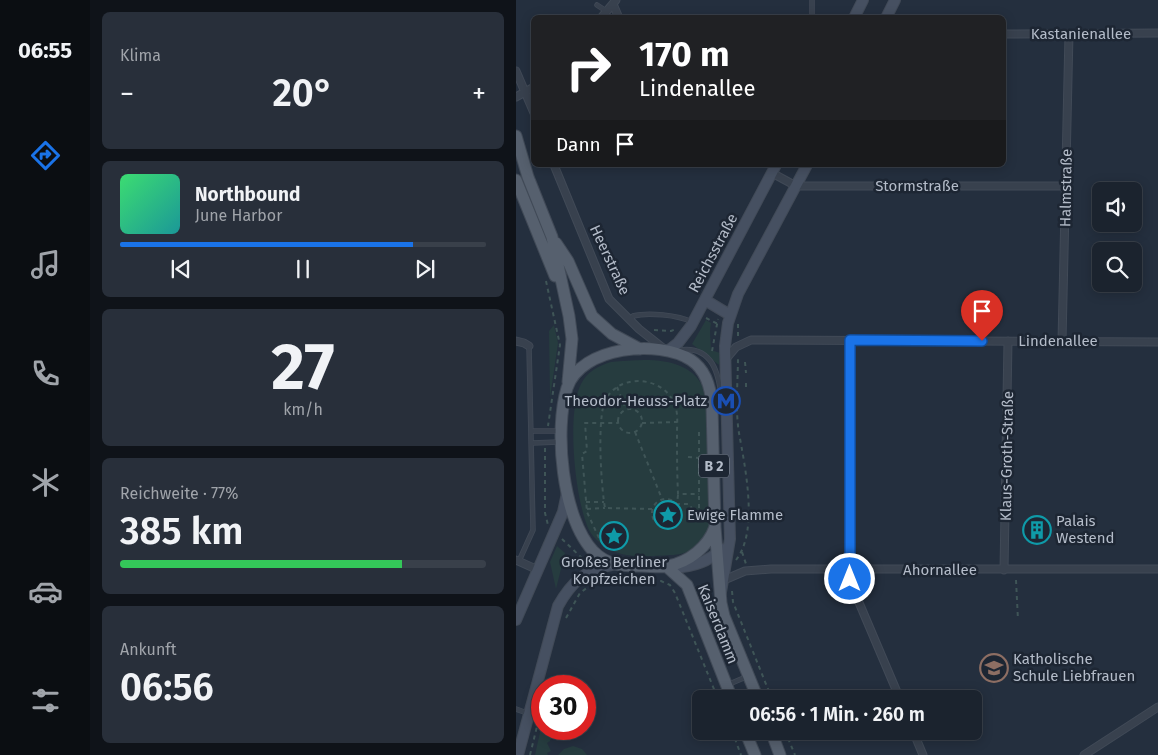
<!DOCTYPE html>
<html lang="de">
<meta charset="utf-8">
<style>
:root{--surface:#1b232e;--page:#282f3a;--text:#f1f3f6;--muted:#a0a4aa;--line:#39404a;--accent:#1a73e8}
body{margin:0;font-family:"Fira Sans",sans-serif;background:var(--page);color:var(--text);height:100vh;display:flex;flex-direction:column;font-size:19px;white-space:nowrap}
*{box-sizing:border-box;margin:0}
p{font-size:16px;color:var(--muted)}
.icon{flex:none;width:28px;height:28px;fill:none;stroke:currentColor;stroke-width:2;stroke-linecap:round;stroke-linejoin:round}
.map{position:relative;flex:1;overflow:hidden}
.sheet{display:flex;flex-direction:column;gap:12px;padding:12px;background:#0f1319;width:426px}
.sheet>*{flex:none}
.banner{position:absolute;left:15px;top:15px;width:475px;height:152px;border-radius:8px;box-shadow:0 2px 12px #0003,0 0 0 1px var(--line);background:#202124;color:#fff;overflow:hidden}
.tools{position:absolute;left:576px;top:182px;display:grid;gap:10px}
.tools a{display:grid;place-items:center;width:50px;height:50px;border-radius:8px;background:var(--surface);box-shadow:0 2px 12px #0003,0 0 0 1px var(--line);font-size:25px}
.speed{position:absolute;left:15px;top:675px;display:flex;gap:10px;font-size:25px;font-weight:700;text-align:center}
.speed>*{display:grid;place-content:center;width:65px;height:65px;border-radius:50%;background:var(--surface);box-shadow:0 2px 12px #0003,0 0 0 1px var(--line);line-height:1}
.speed .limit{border:8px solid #d22;background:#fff;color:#111}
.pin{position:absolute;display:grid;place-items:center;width:42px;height:42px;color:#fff;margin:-51px -21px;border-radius:50% 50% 50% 0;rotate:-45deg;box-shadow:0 0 5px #0007}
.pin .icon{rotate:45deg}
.me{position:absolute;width:55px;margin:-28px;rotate:0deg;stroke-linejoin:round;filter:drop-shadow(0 0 4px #0008)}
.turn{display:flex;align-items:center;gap:18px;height:105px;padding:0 25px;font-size:22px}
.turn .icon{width:65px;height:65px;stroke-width:2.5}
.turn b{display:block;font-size:35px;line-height:42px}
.then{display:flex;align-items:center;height:48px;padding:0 25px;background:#0003;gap:10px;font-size:19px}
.big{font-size:38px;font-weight:600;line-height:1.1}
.sheet .tile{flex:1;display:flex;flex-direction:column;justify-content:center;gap:8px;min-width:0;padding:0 18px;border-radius:8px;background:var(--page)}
.sheet .dial{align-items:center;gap:0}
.dial b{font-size:65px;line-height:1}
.song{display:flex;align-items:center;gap:15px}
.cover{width:60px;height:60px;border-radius:8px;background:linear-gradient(135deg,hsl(140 70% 55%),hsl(180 70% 35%))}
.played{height:5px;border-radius:2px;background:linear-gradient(90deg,var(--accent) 80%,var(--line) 80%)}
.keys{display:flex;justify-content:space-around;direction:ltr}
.heat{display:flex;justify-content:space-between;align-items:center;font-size:28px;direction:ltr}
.charge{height:8px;border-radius:4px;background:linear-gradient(90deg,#34c759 77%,var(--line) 0)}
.trip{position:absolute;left:176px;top:690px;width:290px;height:50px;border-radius:8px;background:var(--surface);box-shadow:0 2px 12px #0003,0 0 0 1px var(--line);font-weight:600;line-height:50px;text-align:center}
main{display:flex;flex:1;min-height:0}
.tabs{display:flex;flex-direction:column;width:90px;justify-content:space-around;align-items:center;background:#0b0e12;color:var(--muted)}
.tabs .icon{width:35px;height:35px}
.tabs .selected{color:var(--accent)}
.tabs b{font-size:22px;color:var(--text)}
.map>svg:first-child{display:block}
</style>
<main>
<nav class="tabs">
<b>06:55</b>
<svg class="icon selected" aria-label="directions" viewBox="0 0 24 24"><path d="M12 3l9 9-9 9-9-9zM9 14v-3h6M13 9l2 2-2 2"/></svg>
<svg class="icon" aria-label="music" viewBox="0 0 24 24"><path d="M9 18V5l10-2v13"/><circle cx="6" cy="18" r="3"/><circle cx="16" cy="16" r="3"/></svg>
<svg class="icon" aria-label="phone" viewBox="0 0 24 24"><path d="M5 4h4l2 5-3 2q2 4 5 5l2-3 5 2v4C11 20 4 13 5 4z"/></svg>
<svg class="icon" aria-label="climate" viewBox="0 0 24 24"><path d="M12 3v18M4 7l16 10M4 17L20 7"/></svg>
<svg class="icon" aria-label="car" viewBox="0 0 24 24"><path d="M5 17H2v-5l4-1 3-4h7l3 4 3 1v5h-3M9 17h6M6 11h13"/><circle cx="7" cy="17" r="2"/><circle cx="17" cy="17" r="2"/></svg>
<svg class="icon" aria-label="filters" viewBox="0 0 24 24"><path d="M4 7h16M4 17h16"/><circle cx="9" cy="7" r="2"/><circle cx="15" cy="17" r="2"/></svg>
</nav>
<section class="sheet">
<div class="tile"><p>Klima</p>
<div class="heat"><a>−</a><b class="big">20°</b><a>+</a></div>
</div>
<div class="tile">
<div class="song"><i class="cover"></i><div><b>Northbound</b><p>June Harbor</p></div></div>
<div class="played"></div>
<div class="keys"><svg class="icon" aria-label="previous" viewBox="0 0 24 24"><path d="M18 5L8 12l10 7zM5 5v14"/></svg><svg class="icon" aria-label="pause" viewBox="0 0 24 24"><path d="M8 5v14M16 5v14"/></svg><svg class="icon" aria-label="next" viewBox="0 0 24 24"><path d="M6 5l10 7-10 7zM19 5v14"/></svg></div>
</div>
<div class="tile dial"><b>27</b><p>km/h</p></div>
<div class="tile"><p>Reichweite · 77%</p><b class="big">385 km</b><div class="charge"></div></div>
<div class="tile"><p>Ankunft</p><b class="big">06:56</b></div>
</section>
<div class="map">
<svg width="642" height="755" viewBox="0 0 642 755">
<rect width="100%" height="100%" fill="#242f3e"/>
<path fill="#263c3f" d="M190,320L195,323C193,334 195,339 195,350L204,353L203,365L176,344Z
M38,325L42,343L34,398L33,331Z
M95,362C130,359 178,354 190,395L193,526C189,545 173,555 154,555C136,556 112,559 95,550C87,546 77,538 73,530C59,501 50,413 65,384C71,372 82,366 95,362Z
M41,546L49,553L40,589L34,562Z
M26,723V729H52L36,736L34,741L31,743L35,751L31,753L32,755H19Z
M57,746L66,749L71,755H42L48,749Z"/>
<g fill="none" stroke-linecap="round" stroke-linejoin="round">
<defs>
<path id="service" d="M81,5L90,11
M296,18V0
M114,320L117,316C132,312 162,315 176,322
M163,350C197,345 203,374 206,401
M16,431H44
M16,443L43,442
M3,561L17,530L13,346
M211,685L230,677
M0,709L11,713"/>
<path id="minor" d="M97,4L103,18
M85,18L100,0
M488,34L642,33
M0,71L18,113
M0,97L18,87
M38,165L93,299L123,329L147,348
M256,173L280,186H550
M0,341L8,343L13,346
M334,341L333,579L384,699
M546,341L553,34
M209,360L220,347L235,340L642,342
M0,560L22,570
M488,570L492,341
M208,580L229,571L255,569H642
M397,731L407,755
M568,755L642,707"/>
<path id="secondary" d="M338,18L347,0
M370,18L379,0
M189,300L214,315
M153,350L162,343L175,326L260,165
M155,567C174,568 192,562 206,549
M205,592L214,539L209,346L212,323L222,294L291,165
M0,620L47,512L51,493
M2,755L42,606C55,583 69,569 96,565"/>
<path id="primary" d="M0,136L12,177L36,237L53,316L56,339L52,382
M0,180L39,276
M40,243L52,261L76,316L96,334L124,349
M199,527C192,547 173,562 152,566C144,568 134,566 126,566C106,566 92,566 77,551C46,517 38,430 51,388C65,346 143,339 175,360C190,370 195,389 196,406L199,527L205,603L208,616L242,699
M151,567L171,585L216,699
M229,731L239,755
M255,731L264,755"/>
</defs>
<use href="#service" stroke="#414a57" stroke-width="5.5"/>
<use href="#minor" stroke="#414a57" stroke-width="9"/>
<use href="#secondary" stroke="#414a57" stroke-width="12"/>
<use href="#primary" stroke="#414a57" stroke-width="13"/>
<path stroke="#3f5557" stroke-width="2" stroke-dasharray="4 4" stroke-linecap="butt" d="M30,281L44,345L32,426
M190,318L202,324
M138,330L155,331L160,329
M222,336V324
M196,351L202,319
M229,362L230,373
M230,383V387H234
M101,387L110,409
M102 421a12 12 0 1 1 24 0a12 12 0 1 1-24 0Z
M126,423L161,422
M119,432L146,499
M183,432V520H190
M29,448V513L32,525
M172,457L183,458
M162,495L161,504H173L182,518
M136 513a14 14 0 1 1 28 0a14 14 0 1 1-28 0Z
M70,502H88
M71,509L89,508
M136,509L89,508C85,486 81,419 89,401C104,370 153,377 160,409C162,416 161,425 161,432C161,453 161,473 162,494H183
M225,522L226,506
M83,538L71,512L66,454L71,451L69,423H102
M46,539L71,563
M226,552L230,564
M220,560C243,531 229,467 223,433C219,409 222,381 222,356
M500,580L502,620
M183,586L193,583
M216,591L217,602L256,699
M50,618L64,593L72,587L87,581H145L154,585L159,593L202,699
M216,731L225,755
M269,731L279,755
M14,755L26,706"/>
<use href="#service" stroke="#38414e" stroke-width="4"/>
<use href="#minor" stroke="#38414e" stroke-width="7"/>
<use href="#secondary" stroke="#465061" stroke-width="10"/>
<use href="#primary" stroke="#56606e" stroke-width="11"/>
</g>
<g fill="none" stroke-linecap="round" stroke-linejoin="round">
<defs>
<path id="route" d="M334,579V340L466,341"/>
</defs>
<use href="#route" stroke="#114b97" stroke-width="12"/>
<use href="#route" stroke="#1a73e8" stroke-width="9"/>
</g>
<defs>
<symbol id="metro-ring" viewBox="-11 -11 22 22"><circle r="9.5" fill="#1d2633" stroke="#1a4fb4" stroke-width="1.5"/><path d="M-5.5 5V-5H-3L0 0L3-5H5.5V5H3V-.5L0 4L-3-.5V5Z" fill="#1a4fb4"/></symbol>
<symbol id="sight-ring" viewBox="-11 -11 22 22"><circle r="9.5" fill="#1d2633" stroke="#0f9aa8" stroke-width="1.5"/><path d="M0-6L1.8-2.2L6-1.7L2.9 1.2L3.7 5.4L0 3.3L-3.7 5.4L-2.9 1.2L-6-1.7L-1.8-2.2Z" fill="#0f9aa8"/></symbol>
<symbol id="building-ring" viewBox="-11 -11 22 22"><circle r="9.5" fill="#1d2633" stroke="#0f9aa8" stroke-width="1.5"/><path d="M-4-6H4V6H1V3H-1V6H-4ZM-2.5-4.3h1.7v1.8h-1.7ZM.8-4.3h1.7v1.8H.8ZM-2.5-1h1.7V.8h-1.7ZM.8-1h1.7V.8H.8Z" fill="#0f9aa8"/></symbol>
<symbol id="school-ring" viewBox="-11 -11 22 22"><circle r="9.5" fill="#1d2633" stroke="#8d6e63" stroke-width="1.5"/><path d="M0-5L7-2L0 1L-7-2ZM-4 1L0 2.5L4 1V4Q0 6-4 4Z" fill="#8d6e63"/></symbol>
</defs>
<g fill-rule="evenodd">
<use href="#metro-ring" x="194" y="385" width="32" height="32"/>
<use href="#sight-ring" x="136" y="499" width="32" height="32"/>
<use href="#building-ring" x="505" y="514" width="32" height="32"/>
<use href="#sight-ring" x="82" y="520" width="32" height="32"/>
<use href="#school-ring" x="462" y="652" width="32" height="32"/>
</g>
<g text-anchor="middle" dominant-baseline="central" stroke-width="5" stroke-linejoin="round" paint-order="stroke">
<rect fill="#1d2633" stroke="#878f9c" stroke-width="1" x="183" y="454.5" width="30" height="23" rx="4"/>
<g font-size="14" font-weight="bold" fill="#b4bcc9">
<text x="198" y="466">B 2</text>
</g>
<g font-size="15" fill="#b4bcc9" stroke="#1d2633">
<text x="565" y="34">Kastanienallee</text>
<text x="401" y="186">Stormstraße</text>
<text transform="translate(550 188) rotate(-89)">Halmstraße</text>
<text transform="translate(197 253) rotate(-62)">Reichsstraße</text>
<text transform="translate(94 260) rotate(65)">Heerstraße</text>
<text x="542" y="341">Lindenallee</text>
<text transform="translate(491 456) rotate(-89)">Klaus-Groth-Straße</text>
<text x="424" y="570">Ahornallee</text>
<text transform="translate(202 624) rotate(68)">Kaiserdamm</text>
</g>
<g font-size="15" fill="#b4bcc9" stroke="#1d2633" text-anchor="start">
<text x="191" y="401" text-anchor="end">Theodor-Heuss-Platz</text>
<text x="171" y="515">Ewige Flamme</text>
<text x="540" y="521">Palais<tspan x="540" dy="17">Westend</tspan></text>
<text x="98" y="562" text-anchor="middle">Großes Berliner<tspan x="98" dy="17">Kopfzeichen</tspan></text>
<text x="497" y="659">Katholische<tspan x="497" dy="17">Schule Liebfrauen</tspan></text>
</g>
</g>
</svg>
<div class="tools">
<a><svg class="icon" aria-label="sound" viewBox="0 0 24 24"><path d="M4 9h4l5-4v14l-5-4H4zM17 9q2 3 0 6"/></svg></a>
<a><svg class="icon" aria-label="search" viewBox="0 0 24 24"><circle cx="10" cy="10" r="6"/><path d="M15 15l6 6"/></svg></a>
</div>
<div class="speed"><div class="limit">30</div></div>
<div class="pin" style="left:466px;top:341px;background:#d93025"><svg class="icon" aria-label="arrive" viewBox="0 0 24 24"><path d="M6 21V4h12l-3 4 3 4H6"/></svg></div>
<svg class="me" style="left:334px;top:579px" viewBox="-20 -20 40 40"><circle r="17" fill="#1a73e8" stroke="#fff" stroke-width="3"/><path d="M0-11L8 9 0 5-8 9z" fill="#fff"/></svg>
<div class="trip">06:56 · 1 Min. · 260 m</div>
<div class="banner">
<div class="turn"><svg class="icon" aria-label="right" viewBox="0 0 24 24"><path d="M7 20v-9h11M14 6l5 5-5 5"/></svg><div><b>170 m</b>Lindenallee</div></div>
<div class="then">Dann<svg class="icon" aria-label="arrive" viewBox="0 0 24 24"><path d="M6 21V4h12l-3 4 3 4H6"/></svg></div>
</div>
</div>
</main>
